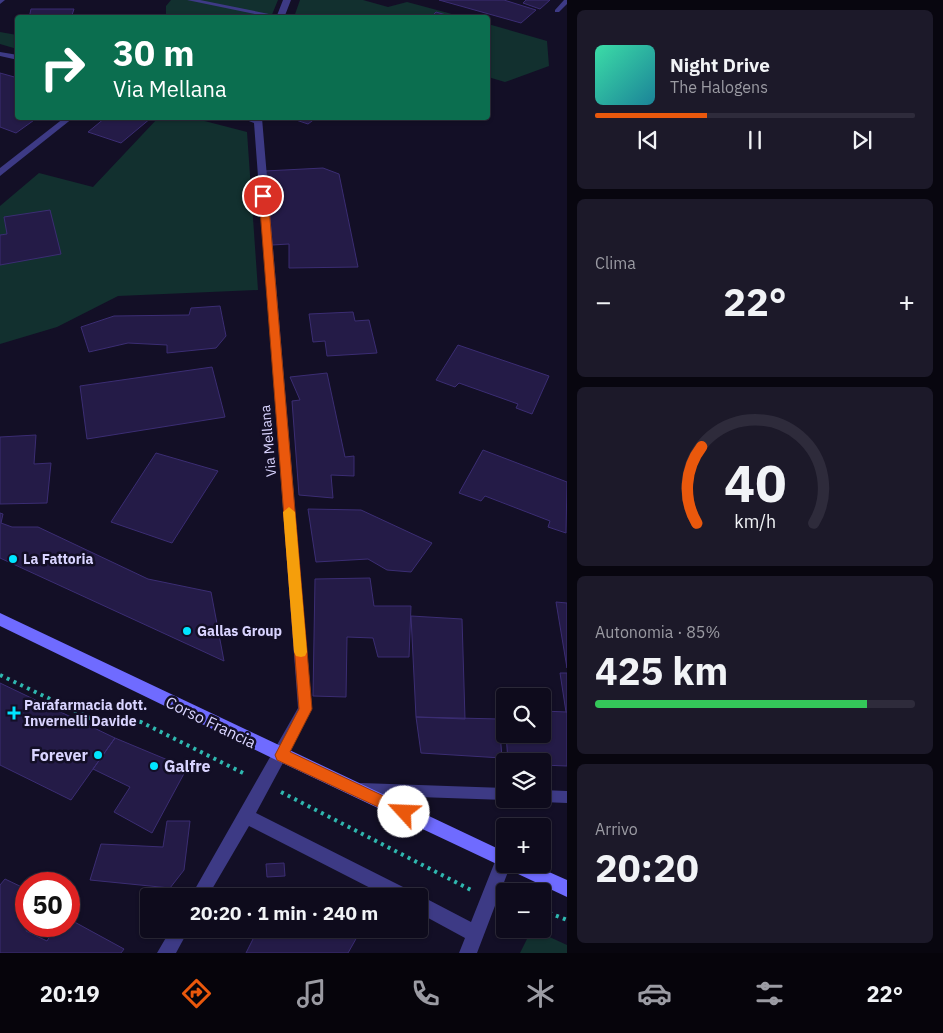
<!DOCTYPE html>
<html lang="it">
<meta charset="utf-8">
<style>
:root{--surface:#0e0b1c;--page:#1c1929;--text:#f1f3f6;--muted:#9b9ba3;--line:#2e2b3b;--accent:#ea580c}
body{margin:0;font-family:"IBM Plex Sans",sans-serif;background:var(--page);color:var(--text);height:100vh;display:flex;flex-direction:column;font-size:19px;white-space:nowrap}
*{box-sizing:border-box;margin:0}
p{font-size:16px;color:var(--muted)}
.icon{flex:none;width:28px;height:28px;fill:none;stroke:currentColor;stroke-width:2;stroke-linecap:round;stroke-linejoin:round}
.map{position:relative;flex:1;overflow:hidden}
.details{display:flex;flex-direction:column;gap:10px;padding:10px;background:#08060f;width:376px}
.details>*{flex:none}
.banner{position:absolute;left:15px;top:15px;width:475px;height:105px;border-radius:5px;box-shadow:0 1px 4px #0004,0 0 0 1px var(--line);background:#0b6e4f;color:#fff;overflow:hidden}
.controls{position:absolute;left:496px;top:688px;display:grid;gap:10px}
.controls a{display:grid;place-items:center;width:55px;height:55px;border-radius:5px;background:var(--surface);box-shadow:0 1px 4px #0004,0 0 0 1px var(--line);font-size:25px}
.speed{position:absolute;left:15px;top:872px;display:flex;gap:10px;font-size:25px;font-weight:700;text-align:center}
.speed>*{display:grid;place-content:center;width:65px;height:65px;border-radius:50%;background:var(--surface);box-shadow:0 1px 4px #0004,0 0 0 1px var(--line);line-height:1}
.speed .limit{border:8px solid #d22;background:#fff;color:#111}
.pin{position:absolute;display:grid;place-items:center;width:42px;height:42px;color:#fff;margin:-21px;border:2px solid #fff;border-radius:50%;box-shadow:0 1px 5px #0007}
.me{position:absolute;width:55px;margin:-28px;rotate:295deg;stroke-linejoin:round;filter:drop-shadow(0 0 4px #0008)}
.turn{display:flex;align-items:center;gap:18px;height:105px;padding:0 15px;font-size:22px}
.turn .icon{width:65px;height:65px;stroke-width:2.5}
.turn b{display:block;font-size:35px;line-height:42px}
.big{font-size:38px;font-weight:800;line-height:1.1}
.details .tile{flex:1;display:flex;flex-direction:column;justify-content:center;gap:8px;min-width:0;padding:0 18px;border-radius:8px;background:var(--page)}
.details .dial{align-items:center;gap:0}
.dial svg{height:130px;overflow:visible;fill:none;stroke:var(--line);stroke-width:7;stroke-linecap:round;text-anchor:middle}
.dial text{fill:var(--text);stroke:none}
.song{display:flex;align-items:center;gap:15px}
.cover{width:60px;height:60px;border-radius:8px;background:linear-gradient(135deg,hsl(160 70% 55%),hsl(190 70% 35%))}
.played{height:5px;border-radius:2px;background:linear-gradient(90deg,var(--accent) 35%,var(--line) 35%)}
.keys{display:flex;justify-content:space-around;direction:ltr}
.heat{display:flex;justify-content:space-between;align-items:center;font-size:28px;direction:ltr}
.charge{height:8px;border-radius:4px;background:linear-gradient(90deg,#34c759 85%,var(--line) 0)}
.trip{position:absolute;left:140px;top:888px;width:288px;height:50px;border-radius:5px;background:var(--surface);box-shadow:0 1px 4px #0004,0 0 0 1px var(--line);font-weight:800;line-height:50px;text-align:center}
.dock{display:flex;height:80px;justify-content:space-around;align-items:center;background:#06040b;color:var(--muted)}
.dock .icon{width:35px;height:35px}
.dock .current{color:var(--accent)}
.dock b{font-size:22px;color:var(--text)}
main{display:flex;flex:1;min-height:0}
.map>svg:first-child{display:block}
</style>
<main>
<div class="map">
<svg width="567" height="953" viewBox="0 0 567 953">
<rect width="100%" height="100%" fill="#130f26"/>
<path fill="#12302f" d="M171,0H278L271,17L166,18V6Z
M300,0H363L388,7L407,2L463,17H294Z
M488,24L547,41L549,66L505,82L488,77Z
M0,32L17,35V49L0,44Z
M158,118H193L247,132L258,290L118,296L57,327L0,344V206L39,173L93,187Z
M532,929L567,945V953H520Z"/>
<path fill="#241b47" stroke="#3b2d73" d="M439,0H504L536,10L521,23Z
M526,0H550L540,9L523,3Z
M31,9H74L71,18H29Z
M436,12L456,18H430Z
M0,73L18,78V118H37L16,133L0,127Z
M105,118H151L121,143L88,132Z
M290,118H316L308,124Z
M323,168L339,174L358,267L289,268V244L272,245L265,171Z
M50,210L61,254L0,265V235L7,234L4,217Z
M220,306L226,336L216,348L167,353V345L128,343L89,352L81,327L114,316L189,315L191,308Z
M353,312L355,321L369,320L377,353L327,356L325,341L313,342L309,314Z
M458,345L549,376L532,414L516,408L518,404L459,383L455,387L436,380Z
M212,367L225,417L87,439L80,386Z
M327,373L345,457L354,456V476L331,475L333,498L299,495L292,401L300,400L290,377Z
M36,435L34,464L51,463L47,503L0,504V437Z
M483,450L567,482L566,533L548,527L550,521L485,496L481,501L459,493Z
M156,453L218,471L172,543L111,522Z
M308,509L361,510L432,543L411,572L387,570L368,559L316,562Z
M0,513L3,514L1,523L12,527H38L148,579L211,592L224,661L0,558Z
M370,578L374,606H411L409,657H378L373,638L347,637L346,697L313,696L315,579Z
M556,602L567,603V668Z
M411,616L462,619L465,719L416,717Z
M560,673H567V712H566Z
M0,683L115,738L71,800L0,765Z
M542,711L567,712V766L542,765V761H508L506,734H542Z
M416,717L499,719L502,758L421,753Z
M115,738L187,768L152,833L114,812L130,787L93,769Z
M167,821H190L184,870L170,888L90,880L101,844L163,847Z
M284,863L285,876L267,877L266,864Z
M5,879L26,889V926H28L26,931L47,941L56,926H69V919L124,949L121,953H0V885Z
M258,929H343L357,937L348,953H246Z"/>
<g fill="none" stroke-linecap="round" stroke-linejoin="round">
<path stroke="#2fb8b0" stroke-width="4" stroke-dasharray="3 4.5" stroke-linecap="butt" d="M0,675L94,720L123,719L141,722L247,775
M281,792L471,890
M542,910L567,920"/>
<path fill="#3d3a85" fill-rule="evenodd" d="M0,0H5L0,4Z
M187,0H200L284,17L274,18Z
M564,0H567V4L559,12H555V10Z
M361,783L505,788V799H508L505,800L361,795L357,793L355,789L357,785Z
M542,790L567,791V803L542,802L538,800L537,799H542Z"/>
<path fill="#3d3a85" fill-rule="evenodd" d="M283,0H291L284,18H276Z
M0,52L18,55V60L0,56Z
M64,118H73L0,176V168Z
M241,118H262L312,709L256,813L409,890L411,896H386L249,826L208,896H191L298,708L254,123Z
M505,852V864H511L477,953H459L465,938L419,913L417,896L425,898L471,922L498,854Z
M171,929H189L176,953H157Z"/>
<path fill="#6f6bff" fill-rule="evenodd" d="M0,613L505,852V864H531L567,880V897L276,760L0,626Z"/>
</g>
<path fill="#ea580c" stroke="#983908" d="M263,194L268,196L312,709L290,752L409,808L411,812L409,817L404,819L277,760L275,755L299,709L259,196Z"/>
<path fill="#f59e0b" d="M289,507L295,512L307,652L305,656L301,657L296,656L294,652L283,512Z"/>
<g fill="#00e5ff" stroke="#130f26" stroke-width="2">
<circle cx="13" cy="559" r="5"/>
<circle cx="187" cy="631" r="5"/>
<path d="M11.5 705.5h5v5h5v5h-5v5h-5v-5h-5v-5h5z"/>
<circle cx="98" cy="755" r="5"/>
<circle cx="154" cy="766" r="5"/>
</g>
<g text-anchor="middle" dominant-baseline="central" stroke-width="5" stroke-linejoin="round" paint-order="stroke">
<g font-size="14" fill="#d9d4ff" stroke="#130f26">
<text transform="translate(268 441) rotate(-95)">Via Mellana</text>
</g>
<g font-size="14" font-weight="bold" fill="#d9d4ff" stroke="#130f26" text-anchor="start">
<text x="23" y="559">La Fattoria</text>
<text x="197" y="631">Gallas Group</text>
<text x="24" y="705">Parafarmacia dott.<tspan x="24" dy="16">Invernelli Davide</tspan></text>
</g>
<g font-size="16" fill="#d9d4ff" stroke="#130f26">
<text transform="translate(211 722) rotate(26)">Corso Francia</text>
</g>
<g font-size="16" font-weight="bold" fill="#d9d4ff" stroke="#130f26" text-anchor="end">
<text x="88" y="755">Forever</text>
<text x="164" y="766" text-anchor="start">Galfre</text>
</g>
</g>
</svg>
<div class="controls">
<a><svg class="icon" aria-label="search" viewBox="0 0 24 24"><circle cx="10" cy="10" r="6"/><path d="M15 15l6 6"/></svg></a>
<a><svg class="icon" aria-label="layers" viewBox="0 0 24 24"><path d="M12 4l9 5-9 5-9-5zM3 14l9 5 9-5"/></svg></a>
<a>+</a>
<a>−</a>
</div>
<div class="speed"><div class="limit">50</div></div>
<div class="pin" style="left:263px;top:196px;background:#d93025"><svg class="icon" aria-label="arrive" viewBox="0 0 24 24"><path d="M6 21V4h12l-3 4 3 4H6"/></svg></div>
<svg class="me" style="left:404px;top:812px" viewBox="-20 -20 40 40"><circle r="19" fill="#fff"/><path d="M0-13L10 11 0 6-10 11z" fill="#ea580c"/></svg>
<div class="trip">20:20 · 1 min · 240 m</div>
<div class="banner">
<div class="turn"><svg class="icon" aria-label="right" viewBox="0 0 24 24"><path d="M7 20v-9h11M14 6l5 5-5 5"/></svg><div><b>30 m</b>Via Mellana</div></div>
</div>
</div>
<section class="details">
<div class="tile">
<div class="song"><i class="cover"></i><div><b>Night Drive</b><p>The Halogens</p></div></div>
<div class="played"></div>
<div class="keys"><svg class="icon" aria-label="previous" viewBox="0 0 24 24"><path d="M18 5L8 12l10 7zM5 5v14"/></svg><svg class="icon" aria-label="pause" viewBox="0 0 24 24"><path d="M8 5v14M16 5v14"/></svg><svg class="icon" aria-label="next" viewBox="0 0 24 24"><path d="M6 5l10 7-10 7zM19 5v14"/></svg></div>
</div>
<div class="tile"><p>Clima</p>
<div class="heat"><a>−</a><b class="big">22°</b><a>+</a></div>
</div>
<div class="tile dial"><svg viewBox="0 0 100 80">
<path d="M14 69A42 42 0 1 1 86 69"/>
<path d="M14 69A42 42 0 0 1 17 22" stroke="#ea580c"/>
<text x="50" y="56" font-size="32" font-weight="700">40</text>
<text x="50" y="72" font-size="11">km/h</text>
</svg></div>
<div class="tile"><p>Autonomia · 85%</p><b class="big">425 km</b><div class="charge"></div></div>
<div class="tile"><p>Arrivo</p><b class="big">20:20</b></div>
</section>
</main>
<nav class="dock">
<b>20:19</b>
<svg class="icon current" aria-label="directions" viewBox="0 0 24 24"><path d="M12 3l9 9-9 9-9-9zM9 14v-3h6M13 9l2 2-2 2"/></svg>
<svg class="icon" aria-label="music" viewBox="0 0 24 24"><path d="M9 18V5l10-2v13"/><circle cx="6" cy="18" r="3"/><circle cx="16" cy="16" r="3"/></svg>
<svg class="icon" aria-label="phone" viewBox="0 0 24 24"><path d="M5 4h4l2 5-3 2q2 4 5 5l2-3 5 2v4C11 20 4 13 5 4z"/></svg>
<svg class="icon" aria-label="climate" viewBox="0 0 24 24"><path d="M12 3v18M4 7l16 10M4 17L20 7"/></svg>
<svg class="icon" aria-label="car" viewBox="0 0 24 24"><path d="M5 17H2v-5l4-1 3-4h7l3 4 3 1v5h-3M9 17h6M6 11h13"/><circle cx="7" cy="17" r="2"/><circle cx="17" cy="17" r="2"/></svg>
<svg class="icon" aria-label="filters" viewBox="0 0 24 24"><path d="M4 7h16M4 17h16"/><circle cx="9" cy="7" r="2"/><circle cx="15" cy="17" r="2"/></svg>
<b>22°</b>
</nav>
